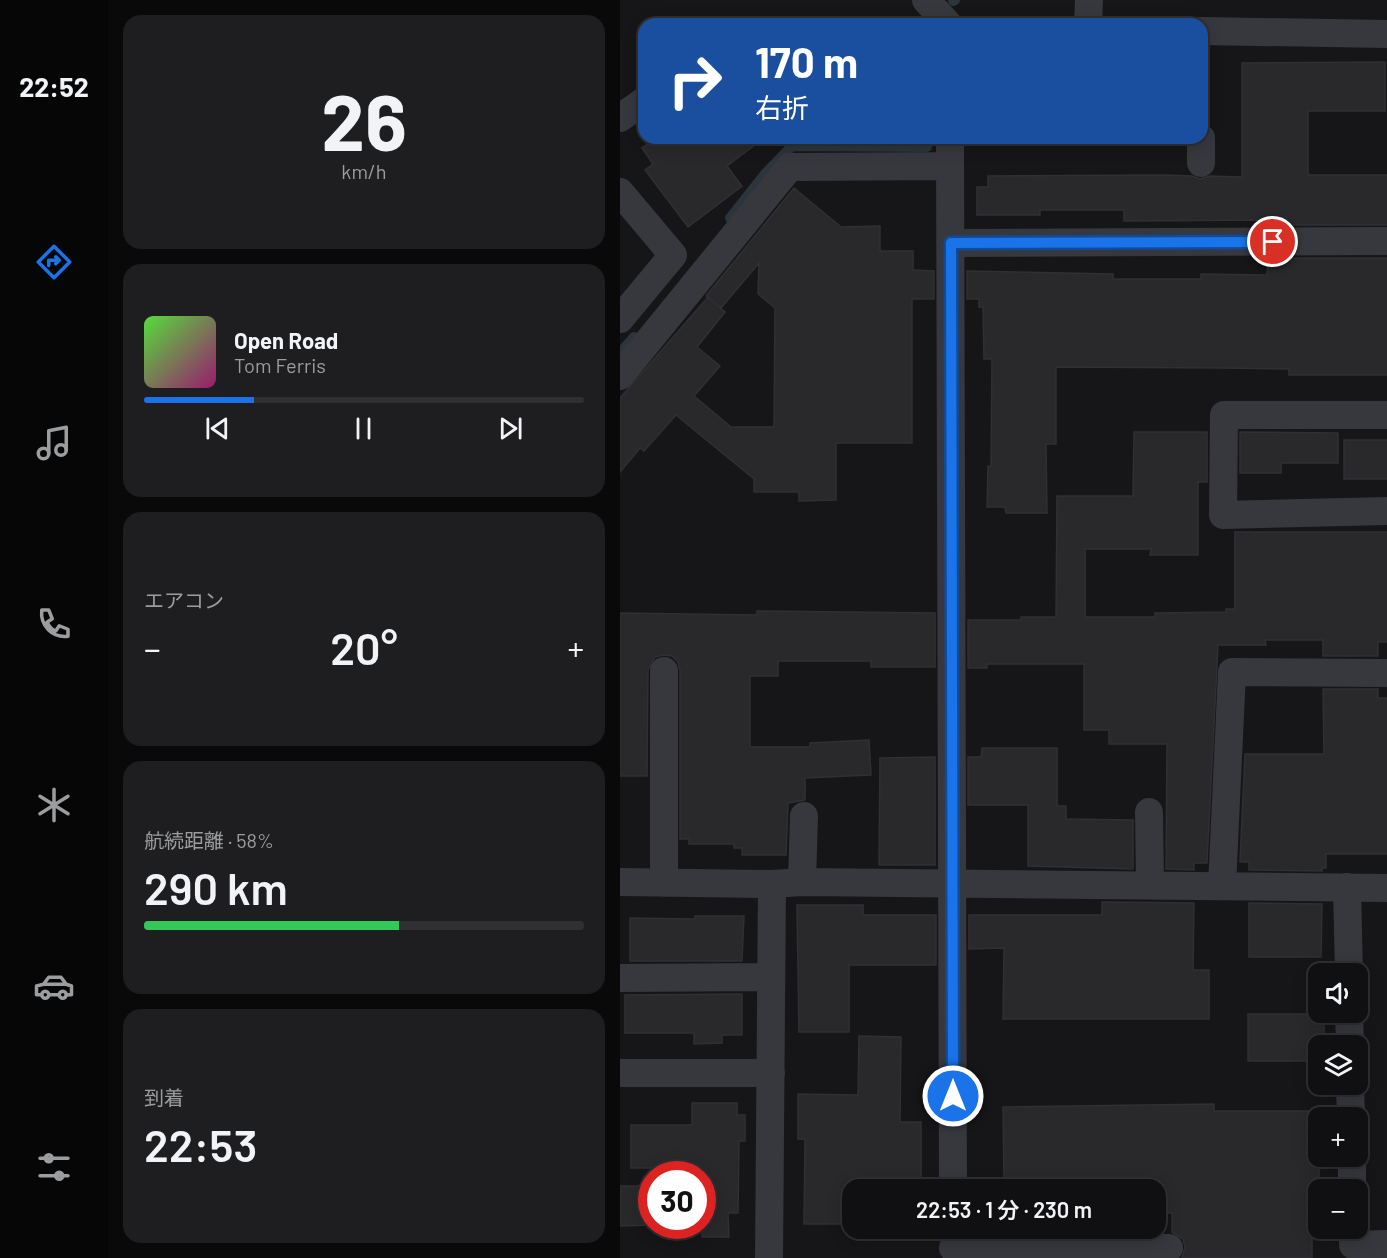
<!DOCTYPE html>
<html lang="ja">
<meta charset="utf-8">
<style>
:root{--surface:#101012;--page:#1e1e20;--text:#f1f3f6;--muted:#9c9d9f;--line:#303032;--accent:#1a73e8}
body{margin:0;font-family:Barlow,"Noto Sans JP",sans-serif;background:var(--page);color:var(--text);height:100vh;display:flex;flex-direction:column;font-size:22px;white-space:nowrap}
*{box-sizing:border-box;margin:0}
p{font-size:20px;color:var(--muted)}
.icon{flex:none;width:33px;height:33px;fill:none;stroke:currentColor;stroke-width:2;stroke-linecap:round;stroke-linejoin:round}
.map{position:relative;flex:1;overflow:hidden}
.drawer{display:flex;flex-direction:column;gap:15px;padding:15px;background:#09090a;width:512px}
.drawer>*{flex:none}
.top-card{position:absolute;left:18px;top:18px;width:570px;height:126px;border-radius:18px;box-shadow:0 3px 15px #0003,0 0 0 2px var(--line);background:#1a4fa0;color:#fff;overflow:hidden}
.tools{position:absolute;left:688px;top:963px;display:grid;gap:12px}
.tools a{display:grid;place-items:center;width:60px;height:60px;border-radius:12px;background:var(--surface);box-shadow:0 3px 15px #0003,0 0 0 2px var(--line);font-size:30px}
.speed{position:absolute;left:18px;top:1161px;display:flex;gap:12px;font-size:30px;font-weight:700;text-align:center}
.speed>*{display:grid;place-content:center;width:78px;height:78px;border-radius:50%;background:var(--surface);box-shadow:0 3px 15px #0003,0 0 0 2px var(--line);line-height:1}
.speed .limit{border:9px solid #d22;background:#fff;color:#111}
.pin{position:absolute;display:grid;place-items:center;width:51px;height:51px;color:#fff;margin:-26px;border:3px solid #fff;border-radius:50%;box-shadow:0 2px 6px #0007}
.me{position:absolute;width:66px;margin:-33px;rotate:0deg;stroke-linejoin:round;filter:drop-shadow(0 0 4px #0008)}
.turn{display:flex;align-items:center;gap:21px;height:126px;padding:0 18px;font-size:27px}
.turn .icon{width:78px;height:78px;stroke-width:2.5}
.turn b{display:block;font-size:42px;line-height:51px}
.big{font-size:45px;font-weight:600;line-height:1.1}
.drawer .widget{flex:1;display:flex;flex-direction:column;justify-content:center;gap:9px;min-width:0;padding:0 21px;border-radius:18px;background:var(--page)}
.drawer .dial{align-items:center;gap:0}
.dial b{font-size:78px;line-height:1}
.song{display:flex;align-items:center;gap:18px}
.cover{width:72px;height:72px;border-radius:9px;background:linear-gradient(135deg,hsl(110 70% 55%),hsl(320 70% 35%))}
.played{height:6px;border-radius:3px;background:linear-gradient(90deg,var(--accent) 25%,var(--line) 25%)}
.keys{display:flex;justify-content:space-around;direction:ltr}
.heat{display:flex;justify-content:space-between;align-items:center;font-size:33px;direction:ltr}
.charge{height:9px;border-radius:4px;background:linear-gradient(90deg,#34c759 58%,var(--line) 0)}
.trip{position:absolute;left:222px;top:1179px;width:324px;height:60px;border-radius:18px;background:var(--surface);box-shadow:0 3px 15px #0003,0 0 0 2px var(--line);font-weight:600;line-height:60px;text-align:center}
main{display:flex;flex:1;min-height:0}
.menu{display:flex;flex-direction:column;width:108px;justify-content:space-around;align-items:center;background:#060607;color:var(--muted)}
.menu .icon{width:42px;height:42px}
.menu .selected{color:var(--accent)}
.menu b{font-size:27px;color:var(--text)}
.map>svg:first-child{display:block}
</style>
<main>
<nav class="menu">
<b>22:52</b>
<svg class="icon selected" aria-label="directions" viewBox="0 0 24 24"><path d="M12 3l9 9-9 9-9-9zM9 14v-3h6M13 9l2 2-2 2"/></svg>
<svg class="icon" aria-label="music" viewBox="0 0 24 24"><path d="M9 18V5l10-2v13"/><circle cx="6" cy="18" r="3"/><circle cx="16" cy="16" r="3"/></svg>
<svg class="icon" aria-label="phone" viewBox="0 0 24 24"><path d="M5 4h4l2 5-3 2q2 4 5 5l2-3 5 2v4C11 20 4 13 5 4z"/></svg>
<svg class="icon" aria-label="climate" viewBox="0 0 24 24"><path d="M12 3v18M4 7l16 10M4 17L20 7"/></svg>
<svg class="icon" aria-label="car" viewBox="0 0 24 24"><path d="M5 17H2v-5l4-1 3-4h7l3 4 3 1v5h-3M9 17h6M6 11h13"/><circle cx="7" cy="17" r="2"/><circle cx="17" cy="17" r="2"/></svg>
<svg class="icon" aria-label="filters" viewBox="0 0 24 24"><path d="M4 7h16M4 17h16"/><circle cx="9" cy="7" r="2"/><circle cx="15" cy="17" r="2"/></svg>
</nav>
<section class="drawer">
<div class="widget dial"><b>26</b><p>km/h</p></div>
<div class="widget">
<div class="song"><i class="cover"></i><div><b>Open Road</b><p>Tom Ferris</p></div></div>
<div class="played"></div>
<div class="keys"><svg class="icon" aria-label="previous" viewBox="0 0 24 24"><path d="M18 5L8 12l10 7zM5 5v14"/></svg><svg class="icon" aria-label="pause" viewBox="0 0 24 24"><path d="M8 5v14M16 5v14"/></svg><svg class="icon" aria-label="next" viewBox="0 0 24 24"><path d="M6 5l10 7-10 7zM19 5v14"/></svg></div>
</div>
<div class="widget"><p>エアコン</p>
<div class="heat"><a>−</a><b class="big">20°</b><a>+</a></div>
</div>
<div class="widget"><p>航続距離 · 58%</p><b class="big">290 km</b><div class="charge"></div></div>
<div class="widget"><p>到着</p><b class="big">22:53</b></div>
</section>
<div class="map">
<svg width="768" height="1258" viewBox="0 0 768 1258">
<rect width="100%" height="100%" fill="#161618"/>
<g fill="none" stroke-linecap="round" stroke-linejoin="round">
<path stroke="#2c353c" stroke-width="10" d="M333,1L335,0
M110,218L144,175L172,146L307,147V138
M0,353L14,337"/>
</g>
<path fill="#29292c" stroke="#303034" stroke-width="1.5" d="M765,62V111H688V175H768V225H648V220L504,221V210H420V215H357V187H368V176L546,175L572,176L580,179L590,176L622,177V63Z
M36,138H144L107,166L122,186L68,227L25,170L33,164L22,148Z
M174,188L221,227L260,226V251H293V270L314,271V299H292V443H216V500L179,501V492H134V479L56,415L24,451L20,448L0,472V398L88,297L105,312L77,347L100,366L74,396L111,427H154L155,308L138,294L139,263L101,308L86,296Z
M648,258H768V375H669V369L602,368L436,367V444H426L427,513H386L385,507H367L368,466H371L372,359H364L363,307H359V299H347V271L493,274V279H581V274L647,275Z
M514,432H587V482H578V555H530L531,549H465V617H535V613L606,612V609H615V532H768V642H758V656H703V640H645L646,645H598L587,863H574V870L546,869L547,744H489V730H464V664H367V668H348V620H401V617H436L437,496H513Z
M620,432L718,433V463H661V473H620Z
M724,440H768V479H724Z
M137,611L315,613V667H251V661H158V676H130V747H190V743L249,740L251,775L185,778V800L168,803L166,855H122V848H114V844H69V839H60V671L58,662L52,656L43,655L35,657L28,670L27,776H0V613L137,615Z
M703,689H758V698H768V854H706V868H702V871L629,870V862H620L625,754H704Z
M362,748H437V806H446V819L513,820V869L408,866V805H348V757H361Z
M315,757V865H259L260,758Z
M482,902L574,903L573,970H589V1019H383L384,948L349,949V915H482Z
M629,903L702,904L701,957H629Z
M177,905H243V915H316V965H229V1032H179Z
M75,916H124L122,961H10V918L75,919Z
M122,994V1035H102V1043L74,1044V1033H5V995Z
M628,1014H704V1046H699V1061H628Z
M239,1036L281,1037L280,1122H301V1190H232V1224H184L185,1139H178V1094L238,1095Z
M72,1103H117V1115H125V1141H119L118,1213H108L109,1237H82V1168H11V1125H72Z
M594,1104V1111H699V1213H692V1258H562L565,1247L563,1239L552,1232V1213H536V1190H372V1180H384L383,1107Z
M0,1186H32V1225L0,1226Z"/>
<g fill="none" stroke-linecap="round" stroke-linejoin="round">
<path stroke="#37383d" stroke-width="28" d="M306,0L328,24
M468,24L469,0
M582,31L768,34
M0,118L24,101
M330,138L333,1190
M581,163V138
M0,192L53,255L0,319
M331,243L768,241
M0,376L170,167L330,166
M768,415H604L603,515L768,511
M44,671V883
M529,812L530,885
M0,882L152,884L182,882L768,888
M182,882L184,816
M602,886L612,672L768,673
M727,887L729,974
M0,978L151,977
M729,1012L730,1046
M0,1073H151
M730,1084L731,1118
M732,1156V1190
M733,1228V1245L768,1244
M333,1248H549
M149,1258L152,884"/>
</g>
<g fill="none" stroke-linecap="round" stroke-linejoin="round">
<defs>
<path id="route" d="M333,1096L331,243L653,242"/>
</defs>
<use href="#route" stroke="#114b97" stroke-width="15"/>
<use href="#route" stroke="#1a73e8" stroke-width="10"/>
</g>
</svg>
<div class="tools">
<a><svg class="icon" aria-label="sound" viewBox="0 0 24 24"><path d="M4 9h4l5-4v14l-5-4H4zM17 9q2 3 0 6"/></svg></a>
<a><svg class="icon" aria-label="layers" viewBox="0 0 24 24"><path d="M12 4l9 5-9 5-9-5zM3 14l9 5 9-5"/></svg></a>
<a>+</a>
<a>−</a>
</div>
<div class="speed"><div class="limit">30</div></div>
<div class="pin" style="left:653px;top:242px;background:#d93025"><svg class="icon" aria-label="arrive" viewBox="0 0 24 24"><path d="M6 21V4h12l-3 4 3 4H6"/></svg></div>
<svg class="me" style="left:333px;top:1096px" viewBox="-20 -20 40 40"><circle r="17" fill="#1a73e8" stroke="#fff" stroke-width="3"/><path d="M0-11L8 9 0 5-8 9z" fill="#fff"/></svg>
<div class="trip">22:53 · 1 分 · 230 m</div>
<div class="top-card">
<div class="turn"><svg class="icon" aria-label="right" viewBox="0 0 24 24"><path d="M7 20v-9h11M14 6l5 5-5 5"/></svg><div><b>170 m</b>右折</div></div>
</div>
</div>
</main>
